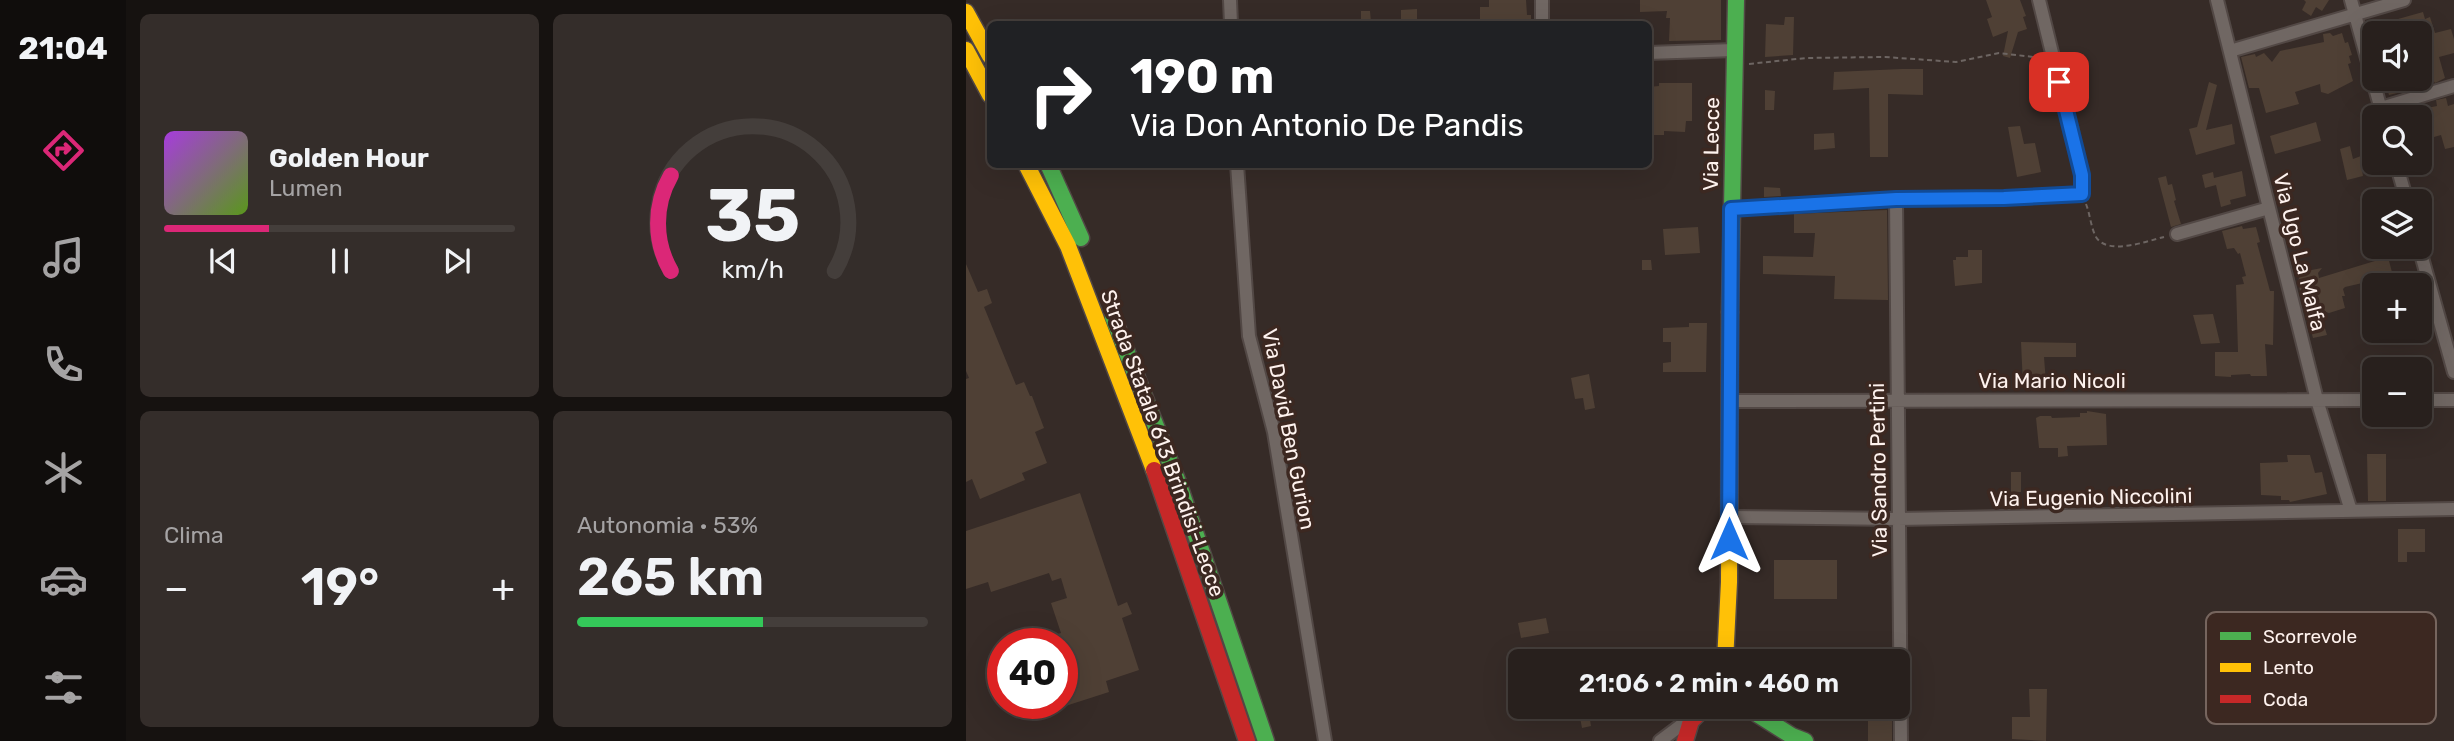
<!DOCTYPE html>
<html lang="it">
<meta charset="utf-8">
<style>
:root{--surface:#28201d;--page:#342d2a;--text:#f1f3f6;--muted:#a5a3a4;--line:#443e3b;--accent:#db2777}
body{margin:0;font-family:Rubik,sans-serif;background:var(--page);color:var(--text);height:100vh;display:flex;flex-direction:column;font-size:26px;white-space:nowrap}
*{box-sizing:border-box;margin:0}
p{font-size:23px;color:var(--muted)}
.icon{flex:none;width:38px;height:38px;fill:none;stroke:currentColor;stroke-width:2;stroke-linecap:round;stroke-linejoin:round}
.map{position:relative;flex:1;overflow:hidden}
.details{display:flex;flex-direction:column;gap:14px;padding:14px;background:#161210;width:840px}
.details>*{flex:none}
.top-card{position:absolute;left:21px;top:21px;width:665px;height:147px;border-radius:10px;box-shadow:0 7px 28px #0002,0 0 0 2px var(--line);background:#202124;color:#fff;overflow:hidden}
.controls{position:absolute;left:1396px;top:21px;display:grid;gap:14px}
.controls a{display:grid;place-items:center;width:70px;height:70px;border-radius:10px;background:var(--surface);box-shadow:0 7px 28px #0002,0 0 0 2px var(--line);font-size:35px}
.speed{position:absolute;left:21px;top:628px;display:flex;gap:14px;font-size:35px;font-weight:700;text-align:center}
.speed>*{display:grid;place-content:center;width:91px;height:91px;border-radius:50%;background:var(--surface);box-shadow:0 7px 28px #0002,0 0 0 2px var(--line);line-height:1}
.speed .limit{border:10px solid #d22;background:#fff;color:#111}
.pin{position:absolute;display:grid;place-items:center;width:60px;height:60px;color:#fff;margin:-30px;border-radius:14px;box-shadow:0 4px 10px #0006}
.me{position:absolute;width:77px;margin:-38px;rotate:0deg;stroke-linejoin:round;filter:drop-shadow(0 0 5px #0008)}
.turn{display:flex;align-items:center;gap:24px;height:147px;padding:0 28px;font-size:32px}
.turn .icon{width:91px;height:91px;stroke-width:2.5}
.turn b{display:block;font-size:49px;line-height:60px}
.big{font-size:52px;font-weight:600;line-height:1.1}
.details .widget{flex:1;display:flex;flex-direction:column;justify-content:center;gap:10px;min-width:0;padding:0 24px;border-radius:10px;background:var(--page)}
.details .dial{align-items:center;gap:0}
.dial svg{height:182px;overflow:visible;fill:none;stroke:var(--line);stroke-width:7;stroke-linecap:round;text-anchor:middle}
.dial text{fill:var(--text);stroke:none}
.song{display:flex;align-items:center;gap:21px}
.cover{width:84px;height:84px;border-radius:10px;background:linear-gradient(135deg,hsl(280 70% 55%),hsl(90 70% 35%))}
.played{height:7px;border-radius:4px;background:linear-gradient(90deg,var(--accent) 30%,var(--line) 30%)}
.keys{display:flex;justify-content:space-around;direction:ltr}
.heat{display:flex;justify-content:space-between;align-items:center;font-size:38px;direction:ltr}
.charge{height:10px;border-radius:5px;background:linear-gradient(90deg,#34c759 53%,var(--line) 0)}
.details .tiles{flex:1;display:grid;gap:14px;grid-template-columns:repeat(2,1fr)}
.trip{position:absolute;left:542px;top:649px;width:402px;height:70px;border-radius:10px;background:var(--surface);box-shadow:0 7px 28px #0002,0 0 0 2px var(--line);font-weight:600;line-height:70px;text-align:center}
main{display:flex;flex:1;min-height:0}
.tabs{display:flex;flex-direction:column;width:126px;justify-content:space-around;align-items:center;background:#100d0c;color:var(--muted)}
.tabs .icon{width:49px;height:49px}
.tabs .current{color:var(--accent)}
.tabs b{font-size:32px;color:var(--text)}
.map>svg:first-child{display:block}
</style>
<main>
<nav class="tabs">
<b>21:04</b>
<svg class="icon current" aria-label="directions" viewBox="0 0 24 24"><path d="M12 3l9 9-9 9-9-9zM9 14v-3h6M13 9l2 2-2 2"/></svg>
<svg class="icon" aria-label="music" viewBox="0 0 24 24"><path d="M9 18V5l10-2v13"/><circle cx="6" cy="18" r="3"/><circle cx="16" cy="16" r="3"/></svg>
<svg class="icon" aria-label="phone" viewBox="0 0 24 24"><path d="M5 4h4l2 5-3 2q2 4 5 5l2-3 5 2v4C11 20 4 13 5 4z"/></svg>
<svg class="icon" aria-label="climate" viewBox="0 0 24 24"><path d="M12 3v18M4 7l16 10M4 17L20 7"/></svg>
<svg class="icon" aria-label="car" viewBox="0 0 24 24"><path d="M5 17H2v-5l4-1 3-4h7l3 4 3 1v5h-3M9 17h6M6 11h13"/><circle cx="7" cy="17" r="2"/><circle cx="17" cy="17" r="2"/></svg>
<svg class="icon" aria-label="filters" viewBox="0 0 24 24"><path d="M4 7h16M4 17h16"/><circle cx="9" cy="7" r="2"/><circle cx="15" cy="17" r="2"/></svg>
</nav>
<section class="details">
<div class="tiles">
<div class="widget">
<div class="song"><i class="cover"></i><div><b>Golden Hour</b><p>Lumen</p></div></div>
<div class="played"></div>
<div class="keys"><svg class="icon" aria-label="previous" viewBox="0 0 24 24"><path d="M18 5L8 12l10 7zM5 5v14"/></svg><svg class="icon" aria-label="pause" viewBox="0 0 24 24"><path d="M8 5v14M16 5v14"/></svg><svg class="icon" aria-label="next" viewBox="0 0 24 24"><path d="M6 5l10 7-10 7zM19 5v14"/></svg></div>
</div>
<div class="widget dial"><svg viewBox="0 0 100 80">
<path d="M14 69A42 42 0 1 1 86 69"/>
<path d="M14 69A42 42 0 0 1 14 27" stroke="#db2777"/>
<text x="50" y="56" font-size="32" font-weight="700">35</text>
<text x="50" y="72" font-size="11">km/h</text>
</svg></div>
<div class="widget"><p>Clima</p>
<div class="heat"><a>−</a><b class="big">19°</b><a>+</a></div>
</div>
<div class="widget"><p>Autonomia · 53%</p><b class="big">265 km</b><div class="charge"></div></div>
</div>
</section>
<div class="map">
<svg width="1488" height="741" viewBox="0 0 1488 741">
<rect width="100%" height="100%" fill="#362b27"/>
<path fill="#4f4035" d="M523,0H560L561,15H565V24H514V7H523Z
M674,0H755V40L703,41L704,18H700L701,11L674,12Z
M1020,0H1054L1060,16L1057,17L1061,29L1052,32L1044,58L1037,56L1042,31L1027,37L1021,19L1026,17Z
M1338,0H1363L1356,11L1350,7L1345,16L1336,10L1340,2Z
M451,9V19L435,20V10Z
M395,11H404L405,22L395,23Z
M1457,12L1459,19L1464,17L1469,33L1485,29L1488,39V53L1473,57L1479,78L1469,83L1467,80L1454,83V33H1410L1434,23L1432,19Z
M819,17H828L827,55L799,57L800,24L818,25Z
M1364,33L1367,36L1376,33L1379,43L1382,42L1386,55L1383,56L1385,63L1382,64L1387,81L1362,94L1355,92L1354,84L1329,92L1333,104L1300,113L1293,88H1283L1275,57L1289,54L1290,57L1298,53L1306,62L1314,51L1358,42L1357,34Z
M936,69H957V95L922,94V157H904L903,88L867,90L868,72Z
M1418,79H1449L1452,88L1423,95Z
M1243,82L1251,85L1240,130L1266,124L1269,144L1230,155L1223,129L1231,127Z
M693,83H726V121H720L719,132L698,131V135H682V87L693,86Z
M799,90L809,91L808,110H799Z
M1480,98L1482,106L1488,104V147L1479,149L1475,135L1454,141V115L1461,108L1471,106L1470,100Z
M1448,107L1451,117H1434L1432,112Z
M1350,122L1355,141L1309,154L1304,136Z
M1054,126L1058,144L1069,143L1075,172L1051,177L1042,127Z
M868,133L869,148L848,150V134Z
M1384,146L1387,159L1395,156L1398,170H1396L1397,176L1381,180L1374,149Z
M1276,171L1280,196L1264,200L1265,204L1255,207L1250,185L1239,188L1236,175L1247,172L1248,178Z
M1200,176L1202,185L1206,184L1210,200L1208,201L1215,224L1205,227L1192,178Z
M798,187L814,188L815,196L798,197Z
M921,210L922,300L868,299L869,276L797,274V256L847,257L849,233H828V214Z
M1276,226L1277,229L1290,227L1294,242L1291,243L1304,291H1308L1307,345L1299,344L1301,376H1285L1284,374L1265,375V377L1249,376V352H1272L1270,285L1278,284L1276,277L1280,276L1274,253L1272,254L1268,248L1261,249L1256,231Z
M732,227L734,253L699,255L697,229Z
M1002,250H1016V283L989,286L987,260H990V257H1002Z
M1422,257L1427,276L1379,287L1377,289L1379,296H1376L1379,308L1363,313L1348,308L1342,282L1334,291L1332,281L1335,272L1356,268L1352,273L1353,278Z
M676,260H685L686,270H676Z
M0,264L12,292L21,289L26,303L18,307L50,385L58,382L64,396H66L78,428L69,432L81,463L56,473L59,480L14,499L6,479L0,482V379L3,378L0,371Z
M1247,314L1254,343L1235,344L1227,315Z
M1357,322L1361,335L1347,338L1343,324Z
M723,323H741L740,372H697V363L705,362V342H697V328L723,327Z
M1055,342L1110,343V357H1078L1080,383L1057,385Z
M623,374L629,408L619,410L617,398L609,399L605,378Z
M1121,411L1140,414L1141,445L1101,446L1102,456L1092,457V448H1073L1070,418L1074,416H1085L1086,418L1114,417V413H1121Z
M1401,454H1420V501H1402Z
M1321,455H1344L1349,473L1356,472L1361,494L1324,502L1323,500H1315V496L1295,495L1294,463L1322,462Z
M1045,472H1055V492H1045Z
M114,493L152,606L161,602L166,614L156,618L173,670L140,681L143,692L59,719L54,704H96V644L67,642L95,633L85,603L101,598L95,578L86,581L83,573L25,592L22,582L0,589V531Z
M1432,529H1459V552H1441V562H1432Z
M808,560H871V599H808Z
M580,618L583,633L555,638L552,623Z
M809,648H925L926,661L809,662Z
M1063,689H1081L1080,741L1046,739V717H1064Z
M612,707H622L625,726L616,728Z
M902,707H926V741H902Z"/>
<g fill="none" stroke-linecap="round" stroke-linejoin="round">
<defs>
<path id="street" d="M264,0L265,24
M1251,0L1351,400L1385,511
M1385,0L1417,117
M576,24V0
M1264,51L1438,0
M682,53L768,50
M1415,108L1488,86
M1430,163L1441,201
M271,164L283,336L308,432L359,741
M930,199L935,741
M765,209L930,199L1038,198L1116,194V175L1073,0
M1211,234L1303,208
M1453,247L1488,372
M1454,400H1488
M764,401L1409,400
M763,517L932,519L1488,509
M694,741L722,720"/>
<path id="fast" d="M82,164L115,238
M764,312L770,0
M147,317L213,485L300,741
M791,714L826,736L839,741"/>
<path id="slow" d="M0,12L24,56
M0,50L24,95
M60,164L102,246L188,470
M759,662L763,582L764,312"/>
<path id="jam" d="M188,470L281,741
M719,741L725,721L739,707"/>
</defs>
<use href="#street" stroke="#524845" stroke-width="16"/>
<use href="#fast" stroke="#524845" stroke-width="19"/>
<use href="#slow" stroke="#524845" stroke-width="19"/>
<use href="#jam" stroke="#524845" stroke-width="19"/>
<path stroke="#6d6562" stroke-width="2" stroke-dasharray="5 3.5" stroke-linecap="butt" d="M783,64L840,58L919,57L990,62L1033,53L1076,58
M1120,204C1124,214 1125,228 1130,237C1142,256 1181,241 1198,237"/>
<use href="#street" stroke="#706763" stroke-width="12"/>
<use href="#fast" stroke="#4caf50" stroke-width="16"/>
<use href="#slow" stroke="#ffc107" stroke-width="16"/>
<use href="#jam" stroke="#c62828" stroke-width="16"/>
</g>
<g fill="none" stroke-linecap="round" stroke-linejoin="round">
<defs>
<path id="route" d="M763,539L765,209L930,199L1038,198L1116,194V175L1093,82"/>
</defs>
<use href="#route" stroke="#114b97" stroke-width="18"/>
<use href="#route" stroke="#1a73e8" stroke-width="12"/>
</g>
<g text-anchor="middle" dominant-baseline="central" stroke-width="7" stroke-linejoin="round" paint-order="stroke">
<g font-size="21" fill="#fef2ee" stroke="#3c2821">
<text transform="translate(745 144) rotate(-89)">Via Lecce</text>
<text transform="translate(1334 252) rotate(76)">Via Ugo La Malfa</text>
<text x="1086" y="380">Via Mario Nicoli</text>
<text transform="translate(323 429) rotate(79)">Via David Ben Gurion</text>
<text transform="translate(197 443) rotate(70)">Strada Statale 613 Brindisi-Lecce</text>
<text transform="translate(912 470) rotate(-91)">Via Sandro Pertini</text>
<text transform="translate(1125 497) rotate(-1)">Via Eugenio Niccolini</text>
</g>
</g>
<rect x="1240" y="612" width="230" height="112" rx="10" fill="#3c2821" stroke="#76655e" stroke-width="2"/>
<rect x="1254" y="632" width="31" height="8" fill="#4caf50"/>
<rect x="1254" y="663" width="31" height="9" fill="#ffc107"/>
<rect x="1254" y="695" width="31" height="8" fill="#c62828"/>
<g font-size="19" fill="#fef2ee">
<text x="1297" y="643">Scorrevole</text>
<text x="1297" y="674">Lento</text>
<text x="1297" y="706">Coda</text>
</g>
</svg>
<div class="controls">
<a><svg class="icon" aria-label="sound" viewBox="0 0 24 24"><path d="M4 9h4l5-4v14l-5-4H4zM17 9q2 3 0 6"/></svg></a>
<a><svg class="icon" aria-label="search" viewBox="0 0 24 24"><circle cx="10" cy="10" r="6"/><path d="M15 15l6 6"/></svg></a>
<a><svg class="icon" aria-label="layers" viewBox="0 0 24 24"><path d="M12 4l9 5-9 5-9-5zM3 14l9 5 9-5"/></svg></a>
<a>+</a>
<a>−</a>
</div>
<div class="speed"><div class="limit">40</div></div>
<div class="pin" style="left:1093px;top:82px;background:#d93025"><svg class="icon" aria-label="arrive" viewBox="0 0 24 24"><path d="M6 21V4h12l-3 4 3 4H6"/></svg></div>
<svg class="me" style="left:763px;top:539px" viewBox="-20 -20 40 40"><path d="M0-17L14 15 0 8-14 15z" fill="#1a73e8" stroke="#fff" stroke-width="4"/></svg>
<div class="trip">21:06 · 2 min · 460 m</div>
<div class="top-card">
<div class="turn"><svg class="icon" aria-label="right" viewBox="0 0 24 24"><path d="M7 20v-9h11M14 6l5 5-5 5"/></svg><div><b>190 m</b>Via Don Antonio De Pandis</div></div>
</div>
</div>
</main>
